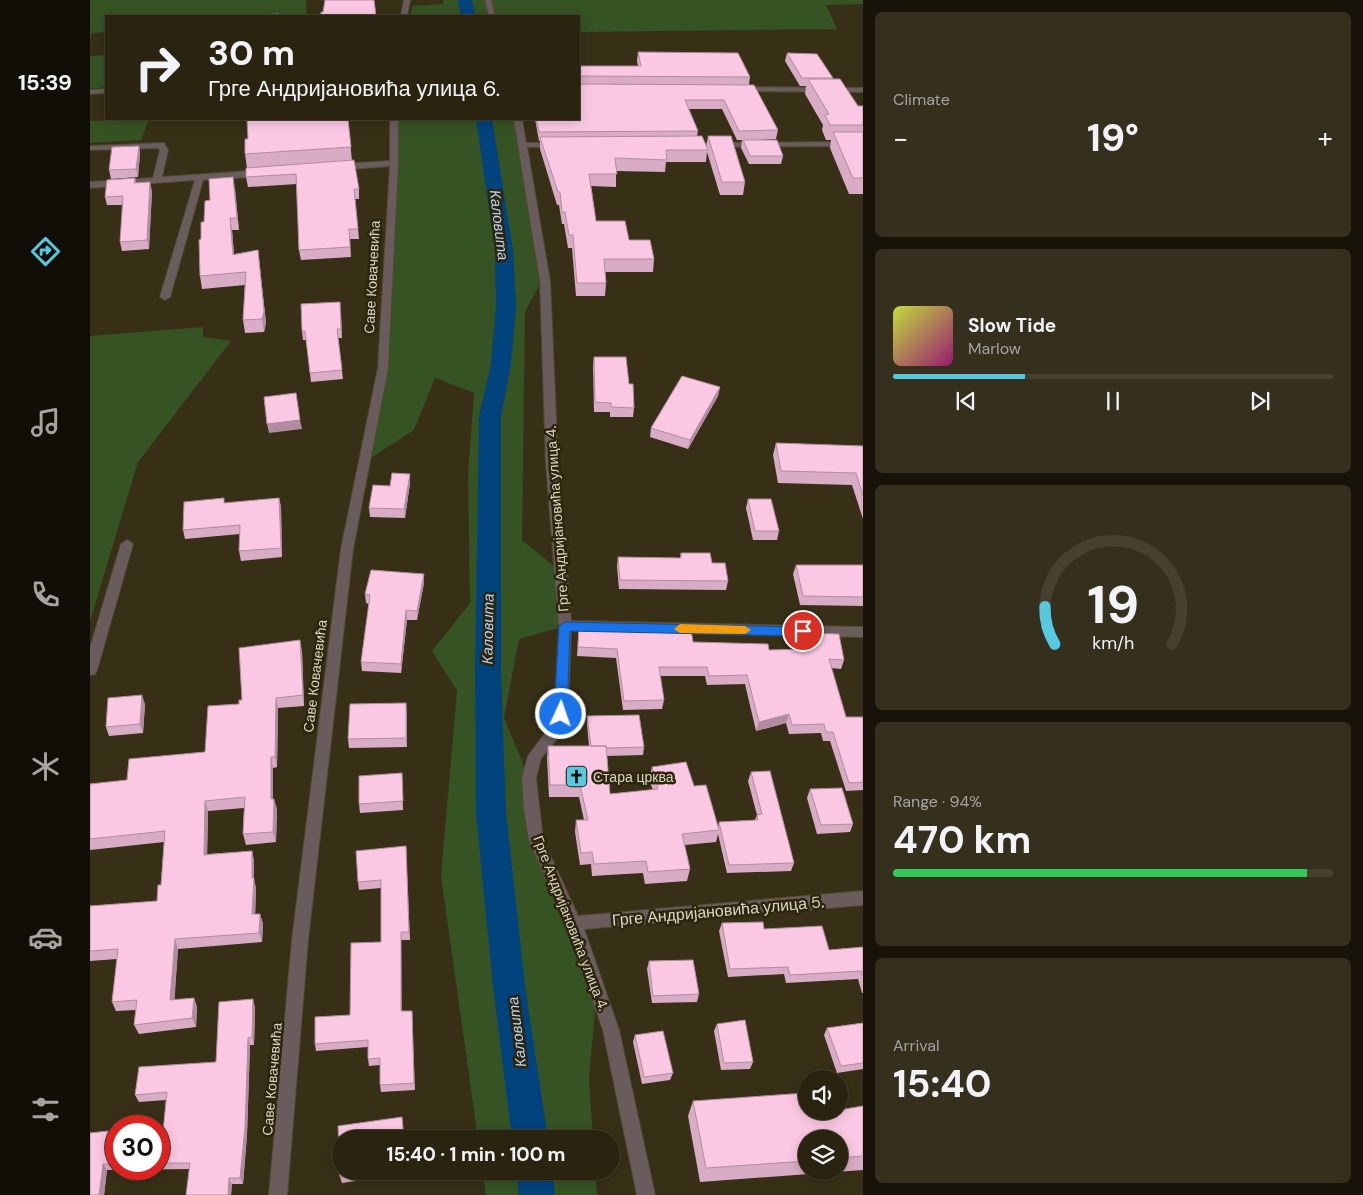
<!DOCTYPE html>
<meta charset="utf-8">
<style>
:root{--surface:#292310;--page:#352f1e;--text:#f1f3f6;--muted:#a5a49f;--line:#454030;--accent:#56c9e0}
body{margin:0;font-family:"DM Sans",sans-serif;background:var(--page);color:var(--text);height:100vh;display:flex;flex-direction:column;font-size:19px;white-space:nowrap}
*{box-sizing:border-box;margin:0}
p{font-size:16px;color:var(--muted)}
.icon{flex:none;width:28px;height:28px;fill:none;stroke:currentColor;stroke-width:2;stroke-linecap:round;stroke-linejoin:round}
.map{position:relative;flex:1;overflow:hidden}
.sheet{display:flex;flex-direction:column;gap:12px;padding:12px;background:#171309;width:500px}
.sheet>*{flex:none}
.guide{position:absolute;left:15px;top:15px;width:475px;height:105px;border-radius:0px;box-shadow:0 2px 12px #0003,0 0 0 1px var(--line);background:#292310;color:var(--text);overflow:hidden}
.controls{position:absolute;left:708px;top:1070px;display:grid;gap:10px}
.controls a{display:grid;place-items:center;width:50px;height:50px;border-radius:50%;background:var(--surface);box-shadow:0 2px 12px #0003,0 0 0 1px var(--line);font-size:25px}
.speed{position:absolute;left:15px;top:1115px;display:flex;gap:10px;font-size:25px;font-weight:700;text-align:center}
.speed>*{display:grid;place-content:center;width:65px;height:65px;border-radius:50%;background:var(--surface);box-shadow:0 2px 12px #0003,0 0 0 1px var(--line);line-height:1}
.speed .limit{border:8px solid #d22;background:#fff;color:#111}
.pin{position:absolute;display:grid;place-items:center;width:42px;height:42px;color:#fff;margin:-21px;border:2px solid #fff;border-radius:50%;box-shadow:0 1px 5px #0007}
.me{position:absolute;width:55px;margin:-28px;rotate:3deg;stroke-linejoin:round;filter:drop-shadow(0 0 4px #0008)}
.turn{display:flex;align-items:center;gap:18px;height:105px;padding:0 20px;font-size:22px}
.turn .icon{width:65px;height:65px;stroke-width:2.5}
.turn b{display:block;font-size:35px;line-height:42px}
.big{font-size:38px;font-weight:700;line-height:1.1}
.sheet .widget{flex:1;display:flex;flex-direction:column;justify-content:center;gap:8px;min-width:0;padding:0 18px;border-radius:8px;background:var(--page)}
.sheet .dial{align-items:center;gap:0}
.dial svg{height:130px;overflow:visible;fill:none;stroke:var(--line);stroke-width:7;stroke-linecap:round;text-anchor:middle}
.dial text{fill:var(--text);stroke:none}
.song{display:flex;align-items:center;gap:15px}
.cover{width:60px;height:60px;border-radius:8px;background:linear-gradient(135deg,hsl(70 70% 55%),hsl(320 70% 35%))}
.played{height:5px;border-radius:2px;background:linear-gradient(90deg,var(--accent) 30%,var(--line) 30%)}
.keys{display:flex;justify-content:space-around;direction:ltr}
.heat{display:flex;justify-content:space-between;align-items:center;font-size:28px;direction:ltr}
.charge{height:8px;border-radius:4px;background:linear-gradient(90deg,#34c759 94%,var(--line) 0)}
.trip{position:absolute;left:242px;top:1130px;width:288px;height:50px;border-radius:25px;background:var(--surface);box-shadow:0 2px 12px #0003,0 0 0 1px var(--line);font-weight:700;line-height:50px;text-align:center}
main{display:flex;flex:1;min-height:0}
.tabs{display:flex;flex-direction:column;width:90px;justify-content:space-around;align-items:center;background:#100e06;color:var(--muted)}
.tabs .icon{width:35px;height:35px}
.tabs .selected{color:var(--accent)}
.tabs b{font-size:22px;color:var(--text)}
.map>svg:first-child{display:block}
</style>
<main>
<nav class="tabs">
<b>15:39</b>
<svg class="icon selected" aria-label="directions" viewBox="0 0 24 24"><path d="M12 3l9 9-9 9-9-9zM9 14v-3h6M13 9l2 2-2 2"/></svg>
<svg class="icon" aria-label="music" viewBox="0 0 24 24"><path d="M9 18V5l10-2v13"/><circle cx="6" cy="18" r="3"/><circle cx="16" cy="16" r="3"/></svg>
<svg class="icon" aria-label="phone" viewBox="0 0 24 24"><path d="M5 4h4l2 5-3 2q2 4 5 5l2-3 5 2v4C11 20 4 13 5 4z"/></svg>
<svg class="icon" aria-label="climate" viewBox="0 0 24 24"><path d="M12 3v18M4 7l16 10M4 17L20 7"/></svg>
<svg class="icon" aria-label="car" viewBox="0 0 24 24"><path d="M5 17H2v-5l4-1 3-4h7l3 4 3 1v5h-3M9 17h6M6 11h13"/><circle cx="7" cy="17" r="2"/><circle cx="17" cy="17" r="2"/></svg>
<svg class="icon" aria-label="filters" viewBox="0 0 24 24"><path d="M4 7h16M4 17h16"/><circle cx="9" cy="7" r="2"/><circle cx="15" cy="17" r="2"/></svg>
</nav>
<div class="map">
<svg width="773" height="1195" viewBox="0 0 773 1195">
<rect width="100%" height="100%" fill="#372f16"/>
<path fill="#365324" d="M0,0H216L217,16H16V32L2,33L0,38Z
M353,0H773V4L736,5L747,29L489,32V16H320L322,6L353,4Z
M16,55V87L0,89V56Z
M59,119L51,140L0,143V121Z
M303,119H428L454,276L435,312L432,540L471,572L475,626L429,639L414,718L439,778L447,840L507,988L499,1079L503,1139H388L351,876L367,691L342,651L380,603L378,475L384,393L345,378L324,430L275,462L293,366L302,200Z
M113,327V337L141,341L48,462L0,621V336Z
M393,1171H505L507,1195H396Z"/>
<g fill="none" stroke-linecap="round" stroke-linejoin="round">
<path fill="#00437d" fill-rule="evenodd" d="M368,0H382L385,16H371Z
M386,119H402L423,250L426,305L421,364L411,416V673L416,813L435,986L458,1139H422L403,986L386,813L385,673L389,416L401,364L406,305L405,250Z
M426,1171H462L465,1195H429Z"/>
<defs>
<path id="street" d="M314,0H320L317,16H311Z
M395,0H401L405,16H399Z
M648,87L773,88V92L651,91L647,89Z
M16,89V93L0,94V90Z
M300,119H308V163L298,368L263,549L218,940L197,1195H179L202,940L251,549L288,368L300,166L249,170L245,167L249,164L300,161Z
M424,119H432L436,143H465L469,145L465,147H437L460,281L468,463L481,621L773,627V637L481,631L478,714L467,739L451,758L446,778L453,840L488,916L773,891V905L494,929L529,1030L565,1195H547L513,1030L476,923L439,840L434,809L432,778L438,756L456,732L464,714L469,626L456,463L450,281Z
M773,142V146L598,147L594,145L598,143Z
M71,143H74L78,150L72,177L172,170L176,173L172,176L113,180L80,297L75,300L70,297L105,180L0,188V182L63,178L70,150L68,148L0,150V146Z
M37,540L43,544L7,670L5,674L0,675V648L31,544Z"/>
</defs>
<use href="#street" stroke="#514a32" stroke-width="2"/>
<use href="#street" fill="#6a5c5c" fill-rule="evenodd"/>
</g>
<path fill="#d8acc4" fill-rule="evenodd" d="M548,52L660,77L659,84L688,130L686,139L668,140L693,156L691,164H659L651,148L652,140H647L632,109H598L608,131L607,136L616,148L618,136L655,182L653,195H630L617,152L616,162H576L575,172L526,171V187L501,186L506,221L539,240L564,259L563,272H515L516,283L515,296H486L482,248H478L474,224H472L469,205H467L450,149V141H449L445,119H489V66H548L547,61Z
M697,53L743,79L768,106H773V194H759L740,148L741,140H736L732,130L733,125L715,94L716,86H710L695,61Z
M258,119L262,161L269,189V199H265L269,239H260L261,257L211,260L209,250L207,184L158,187L156,177L157,168L155,154L158,139Z
M49,146L50,154L48,177L21,179L19,170Z
M45,178L46,183L62,191L59,249L32,251L30,242L33,205H17L15,197Z
M145,189L149,230H142L144,254L168,250L176,323L174,332L155,333L153,320L155,285L112,289L110,276L111,239L120,200Z
M251,311L252,338H248L253,379L221,382L216,340H213L212,331Z
M504,357L539,384L544,408L543,417H520V412H504L503,366Z
M630,387L628,396L598,449L560,437L561,428Z
M686,443L773,446V519L762,485L688,483L683,455Z
M320,483L315,518L280,517L279,508L300,486Z
M189,498L191,507L192,557L151,561L149,551L150,534L95,539L93,530L135,503Z
M658,499L689,531L687,540H663L656,508Z
M591,553L622,563L638,581L636,590L529,589L527,566L528,557L590,558Z
M706,565H773V606L710,605L703,574Z
M334,583L327,620H317L311,673L272,671L271,662L279,604L276,603L275,594Z
M489,624L603,642L679,650L715,649L714,642L716,633L754,660L751,669L741,668L756,717H773V790L756,791L740,741H733L731,733L699,734L696,723L666,731L655,684L617,685L615,676H570L574,700L572,709L533,710L526,658L487,656Z
M212,651L214,706L188,708L187,767L183,768V799L187,809L186,842L156,845L153,834L154,808L118,811L117,854L162,851L164,861V880L166,888L165,914H170L173,924L172,942L88,949L84,1000L104,998L107,1007L106,1027L49,1034L44,1025L46,1010L26,1011L22,1002L27,959L0,961V906L67,901L71,885L74,842L0,850V784L37,780L115,752L152,700Z
M316,703L317,747L259,748L258,739Z
M55,704L53,733L19,736L16,727Z
M497,716L554,747L553,755L517,756L520,794L563,790L559,779L562,767L604,786L628,827L629,822L665,820L667,815L658,781L661,772L704,863L701,871L637,873L628,834L626,842L595,845L600,869L597,881L555,884L553,873L502,876L501,864L490,865L485,832L486,820H494L489,797H459L457,758L458,746H499L497,725Z
M312,773L313,810L270,813L269,804Z
M720,789L763,824L760,832L727,834L717,798Z
M316,846L320,940H311V1011H322L325,1090L291,1092L290,1085V1065L279,1066L278,1059V1047L226,1051L225,1044L260,1015L291,942V888L269,890L268,882Z
M632,923L674,929L739,950L773,947V993H772L768,979L696,983L694,974L638,977L629,931Z
M559,961L609,994L607,1002L562,1003L557,969Z
M165,1007L164,1045H160L157,1135L153,1184H142L141,1195H96L100,1169L17,1170L14,1195H0L19,1133H26V1169H69V1132H73L76,1100L49,1102L45,1095L126,1062Z
M773,1023V1069L747,1073L734,1035L737,1028Z
M627,1024L663,1062L660,1069L631,1070L624,1031Z
M545,1035L583,1073L580,1080L552,1084L543,1042Z
M603,1101L716,1111H749L773,1106V1170L610,1182L598,1116ZM716,1139H749V1171H716Z
M251,1171H318V1173L252,1183L250,1177Z"/>
<path fill="#b08ca0" d="M49,146L50,154L48,177L46,169Z
M143,177L145,189L149,230L147,218Z
M60,182L62,191L59,249L57,240Z
M140,218L142,230L145,267L143,255Z
M168,250L176,323L174,332L172,319Z
M630,387L628,396L598,449L600,440Z
M210,420L212,429L179,433L177,424Z
M320,474V483L315,518L314,509Z
M189,498L191,507L192,557L191,548Z
M334,574V583L327,620V611Z
M316,610L317,620L311,673V664Z
M210,640L212,651L214,706L213,695Z
M52,695L55,704L53,733L50,724Z
M186,698L188,708L187,767L185,757Z
M316,703L317,712V747L316,738Z
M699,714L696,723L666,731L669,722Z
M181,757L183,768V809L181,799Z
M184,799L187,809L186,842L183,832Z
M115,801L118,811L117,865L114,855Z
M162,851L164,861V880L166,888L165,924L162,914Z
M170,914L173,924L172,942L169,933Z
M311,932V940L312,1019L311,1011Z
M85,939L88,949L84,1009L80,1000Z
M104,998L107,1007L106,1027L102,1018Z
M163,999L165,1007L164,1045L162,1037Z
M158,1038L160,1045L157,1135L153,1184L150,1178Z
M13,1164L17,1170L14,1195H9Z
M139,1178L142,1184L141,1195H138Z"/>
<path fill="#fbc8e4" stroke="#b08ca0" d="M235,0H284L286,16H231V12H233Z
M189,14L190,16H150Z
M548,52L648,53L660,77L490,76L489,79V66H551Z
M697,53L727,54L743,78H712Z
M718,79H750L768,106H773V125H740L735,115L739,114Z
M489,83L490,84L664,85L688,130L649,131L634,100H595L608,131L449,132L446,119H489Z
M157,119H258L261,147L155,154V139H158Z
M743,132H773V178H763Z
M612,136L618,150H576L577,160L525,158L527,174H499L506,221H535L539,240H560L564,259H514L516,283H487L483,235H479L475,212H472L470,192H468L450,137Z
M618,136H641L655,182H632Z
M653,140H687L693,156H660Z
M49,146L46,169L19,170L22,147Z
M264,160L269,189H264L268,229H259L260,247L209,250L206,174L156,177V168Z
M143,177L147,218H140L143,255L168,250L174,311L172,319L153,320L156,272L110,276L109,240L111,239V222H114L115,201L120,200L119,179Z
M45,178L44,183L60,182L57,240L30,242L33,196L15,197L17,180Z
M250,302L251,329H247L252,370L220,373L215,331H212L211,304Z
M504,357H536L539,384H543L544,408L521,407V403L505,402Z
M592,376L630,387L600,440L561,428Z
M206,393L210,420L177,424L174,397Z
M686,443L773,446V496L766,473L691,471Z
M302,473L320,474L314,509L279,508L283,485L300,486Z
M134,498V503L189,498L191,548L149,551L150,525L93,530L94,502Z
M658,499H681L689,531H665Z
M591,553H620L622,563H635L638,581L530,580L528,557L591,558Z
M706,565H773V597L713,596Z
M281,570L334,574L327,611L316,610L311,664L271,662L280,595L275,594Z
M489,624L516,625V629L601,630L603,642L678,644L679,650L719,649L716,633L749,634L754,660L739,659L756,717H773V782L759,783L743,732H736L734,724L702,725L699,714L669,722L657,675L619,676L617,667H569L574,700L534,701L527,649L488,647Z
M210,640L213,695L186,698L185,757H181V799H184L183,832L153,834L155,797L115,801L114,855L162,851V878H164L162,914H170L169,933L85,939L80,1000L104,998L102,1018L44,1025L47,1000L22,1002L28,949L0,951V906L67,901L68,885H71L75,831L0,839V784L37,780L39,759L115,752L118,706L149,704V700H152L149,648Z
M52,695L50,724L16,727L18,698Z
M316,703V738L258,739L260,704Z
M549,715L554,747L516,748V746H501L497,716Z
M458,746H516L520,794L568,789L562,767L596,762L604,786L616,785L629,830L592,834L600,869L558,872L556,861L504,864L502,852L491,853L486,820H498L490,785H460Z
M680,771L704,863L639,865L629,822L668,820L667,815L672,814L661,772Z
M312,773L313,801L269,804V776Z
M752,788L763,824L731,825L720,789Z
M316,846L319,932H311V1011H322L324,1083L290,1085V1058L278,1059V1040L225,1044V1017L260,1015L261,943L291,942V880L268,882L266,851Z
M673,922L674,929L732,926L739,950L773,947V976L771,971L700,975L698,967L640,969L632,923Z
M603,960L609,994L563,996L559,961Z
M163,999L162,1037L158,1038L155,1128L150,1178H139L138,1195H96L100,1163H69V1132H73L77,1092L45,1095L49,1067L126,1062L129,1002Z
M655,1020L663,1062L634,1063L627,1024Z
M773,1023V1063L751,1066L737,1028Z
M573,1031L583,1073L554,1077L545,1035Z
M716,1093V1111H749V1110L773,1106V1156L749,1158V1139H716V1161L616,1168L603,1101Z
M312,1117L314,1139H251V1171H288L250,1177L248,1126Z
M18,1131V1133H26V1164H13L9,1195H0V1133Z"/>
<path fill="#1a73e8" stroke="#114b97" d="M475,622L713,627L719,631L713,636L480,631L477,714L475,718H466L464,714L469,626Z"/>
<path fill="#f59e0b" d="M590,624L655,626L661,630L655,634L590,633L584,629Z"/>
<defs>
<symbol id="church-square" viewBox="-11 -11 22 22"><rect x="-9" y="-9" width="18" height="18" rx="4" fill="#56c9e0" stroke="#2d250c"/><path d="M-1.2-6h2.4v3.5h3.3v2.4h-3.3V6h-2.4V-.1h-3.3v-2.4h3.3Z" fill="#111"/></symbol>
</defs>
<g fill-rule="evenodd">
<use href="#church-square" x="474" y="764" width="25" height="25"/>
</g>
<g text-anchor="middle" dominant-baseline="central" stroke-width="5" stroke-linejoin="round" paint-order="stroke">
<g font-size="14" fill="#dbd6c8" stroke="#2d250c">
<text transform="translate(282 277) rotate(-87)">Саве Ковачевића</text>
<text transform="translate(467 519) rotate(-94)">Грге Андријановића улица 4.</text>
<text transform="translate(225 676) rotate(-83)">Саве Ковачевића</text>
<text transform="translate(481 923) rotate(69)">Грге Андријановића улица 4.</text>
<text transform="translate(182 1079) rotate(-85)">Саве Ковачевића</text>
</g>
<g font-size="14" fill="#dbd6c8" stroke="#2d250c" text-anchor="start">
<text x="503" y="777">Стара црква</text>
</g>
<g font-size="15" font-style="italic" fill="#b8d6f8" stroke="#2d250c">
<text transform="translate(409 225) rotate(83)">Каловита</text>
<text transform="translate(398 629) rotate(-89)">Каловита</text>
<text transform="translate(427 1032) rotate(-97)">Каловита</text>
</g>
<g font-size="16" fill="#dbd6c8" stroke="#2d250c">
<text transform="translate(628 911) rotate(-5)">Грге Андријановића улица 5.</text>
</g>
</g>
</svg>
<div class="controls">
<a><svg class="icon" aria-label="sound" viewBox="0 0 24 24"><path d="M4 9h4l5-4v14l-5-4H4zM17 9q2 3 0 6"/></svg></a>
<a><svg class="icon" aria-label="layers" viewBox="0 0 24 24"><path d="M12 4l9 5-9 5-9-5zM3 14l9 5 9-5"/></svg></a>
</div>
<div class="speed"><div class="limit">30</div></div>
<div class="pin" style="left:713px;top:631px;background:#d93025"><svg class="icon" aria-label="arrive" viewBox="0 0 24 24"><path d="M6 21V4h12l-3 4 3 4H6"/></svg></div>
<svg class="me" style="left:471px;top:714px" viewBox="-20 -20 40 40"><circle r="17" fill="#1a73e8" stroke="#fff" stroke-width="3"/><path d="M0-11L8 9 0 5-8 9z" fill="#fff"/></svg>
<div class="trip">15:40 · 1 min · 100 m</div>
<div class="guide">
<div class="turn"><svg class="icon" aria-label="right" viewBox="0 0 24 24"><path d="M7 20v-9h11M14 6l5 5-5 5"/></svg><div><b>30 m</b>Грге Андријановића улица 6.</div></div>
</div>
</div>
<section class="sheet">
<div class="widget"><p>Climate</p>
<div class="heat"><a>−</a><b class="big">19°</b><a>+</a></div>
</div>
<div class="widget">
<div class="song"><i class="cover"></i><div><b>Slow Tide</b><p>Marlow</p></div></div>
<div class="played"></div>
<div class="keys"><svg class="icon" aria-label="previous" viewBox="0 0 24 24"><path d="M18 5L8 12l10 7zM5 5v14"/></svg><svg class="icon" aria-label="pause" viewBox="0 0 24 24"><path d="M8 5v14M16 5v14"/></svg><svg class="icon" aria-label="next" viewBox="0 0 24 24"><path d="M6 5l10 7-10 7zM19 5v14"/></svg></div>
</div>
<div class="widget dial"><svg viewBox="0 0 100 80">
<path d="M14 69A42 42 0 1 1 86 69"/>
<path d="M14 69A42 42 0 0 1 8 46" stroke="#56c9e0"/>
<text x="50" y="56" font-size="32" font-weight="700">19</text>
<text x="50" y="72" font-size="11">km/h</text>
</svg></div>
<div class="widget"><p>Range · 94%</p><b class="big">470 km</b><div class="charge"></div></div>
<div class="widget"><p>Arrival</p><b class="big">15:40</b></div>
</section>
</main>
